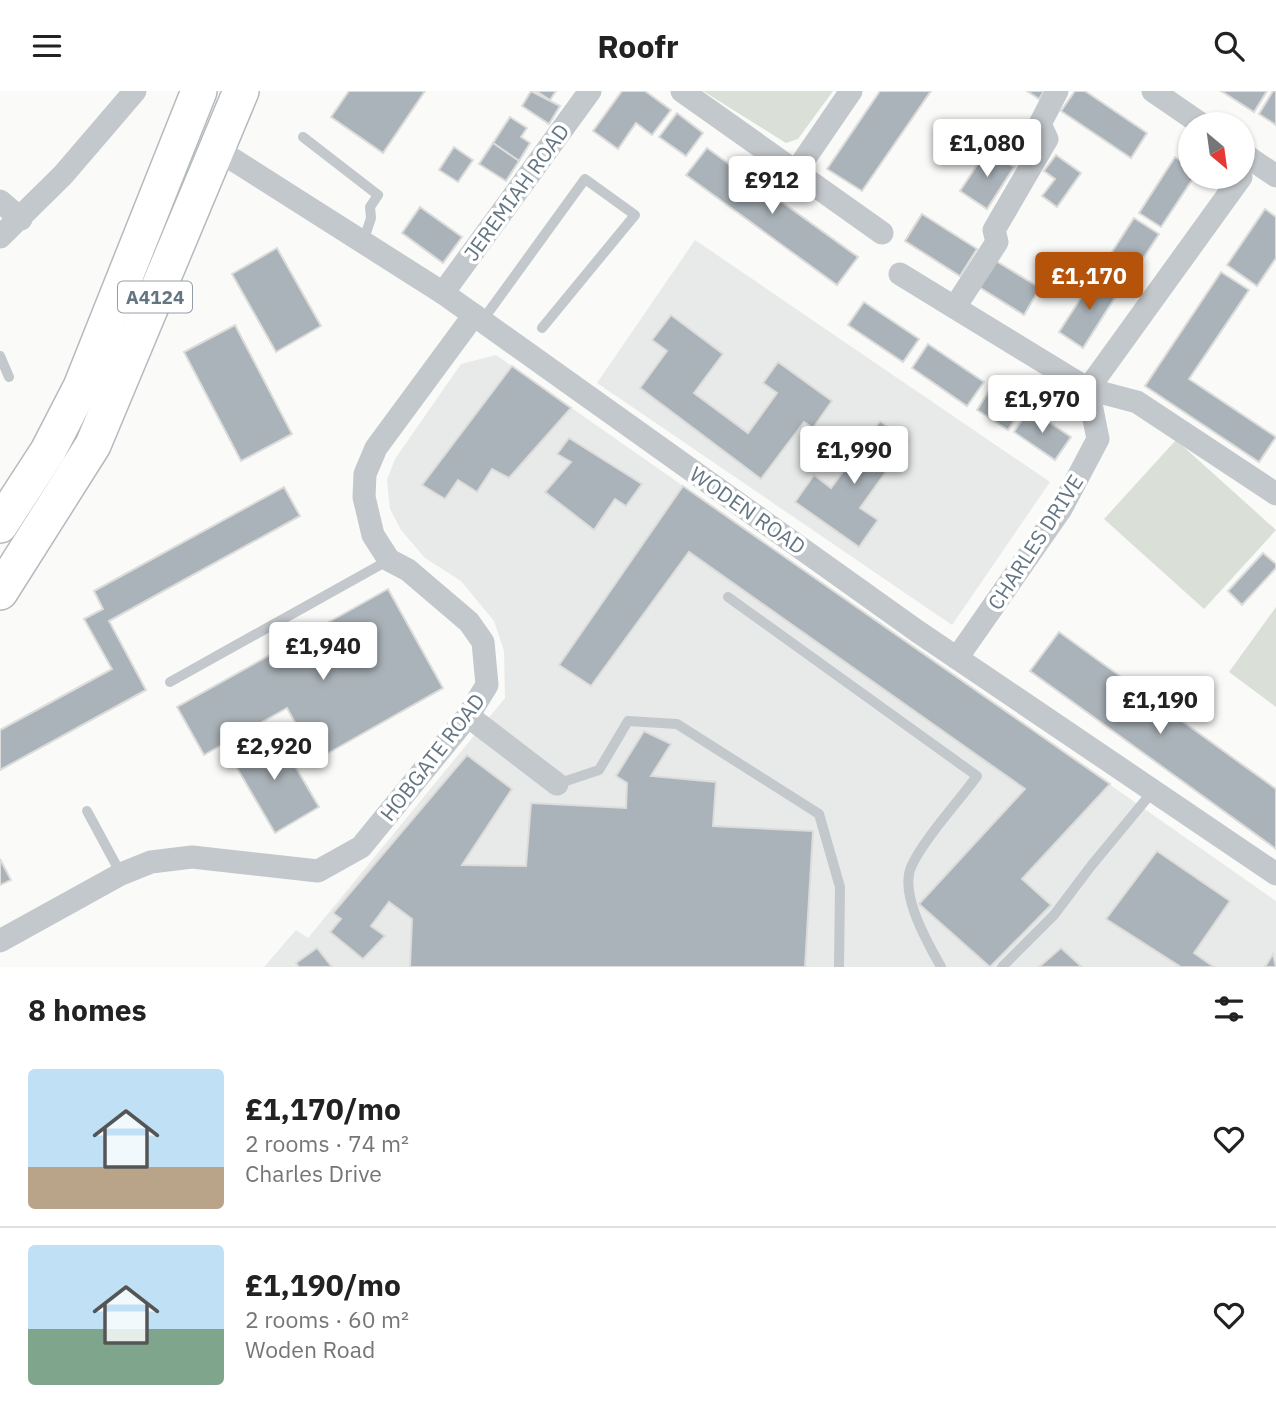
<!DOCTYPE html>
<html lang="en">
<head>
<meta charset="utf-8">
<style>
	:root { --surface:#fff; --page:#f6f6f6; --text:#222; --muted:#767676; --line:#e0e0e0; --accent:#b45309 }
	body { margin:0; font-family:"IBM Plex Sans",sans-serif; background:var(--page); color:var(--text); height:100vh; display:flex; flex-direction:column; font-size:26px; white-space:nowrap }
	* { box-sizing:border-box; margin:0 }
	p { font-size:23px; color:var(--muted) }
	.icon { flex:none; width:38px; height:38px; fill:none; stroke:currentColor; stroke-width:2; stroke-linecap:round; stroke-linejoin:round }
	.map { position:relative; height:876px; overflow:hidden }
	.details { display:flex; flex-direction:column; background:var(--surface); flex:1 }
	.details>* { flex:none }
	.needle { width:46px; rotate:151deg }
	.fabs { position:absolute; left:1178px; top:21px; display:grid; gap:14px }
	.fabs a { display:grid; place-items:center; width:77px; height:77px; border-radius:50%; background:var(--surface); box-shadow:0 2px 5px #0004; font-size:35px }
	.price { position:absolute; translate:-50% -60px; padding:0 16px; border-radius:7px; background:#fff; color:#222; font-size:23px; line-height:46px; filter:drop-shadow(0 2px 4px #0008) }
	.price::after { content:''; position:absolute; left:50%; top:42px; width:21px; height:16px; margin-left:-10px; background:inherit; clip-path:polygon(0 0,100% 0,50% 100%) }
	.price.on { background:var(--accent); color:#fff }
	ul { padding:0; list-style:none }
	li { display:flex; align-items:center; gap:21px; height:175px; padding:0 28px }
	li+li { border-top:2px solid var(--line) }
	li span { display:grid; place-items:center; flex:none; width:196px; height:140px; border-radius:7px; color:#555 }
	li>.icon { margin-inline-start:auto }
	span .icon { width:84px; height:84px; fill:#fffc; stroke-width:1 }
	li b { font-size:30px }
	h2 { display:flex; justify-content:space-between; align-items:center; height:84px; padding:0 28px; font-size:30px }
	header { display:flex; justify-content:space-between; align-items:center; height:91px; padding:0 28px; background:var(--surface); font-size:32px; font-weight:800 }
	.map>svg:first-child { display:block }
	.built { fill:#e8e9e9 }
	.green { fill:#dadfd7 }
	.building { fill:#aab3b9; stroke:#dcdcda; stroke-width:2 }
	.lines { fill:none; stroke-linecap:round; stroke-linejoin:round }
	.primary-casing { stroke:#b5babe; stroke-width:38 }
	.lane { stroke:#c3c8cc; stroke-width:10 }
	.street { stroke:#c3c8cc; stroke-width:23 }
	.primary { stroke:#fff; stroke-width:35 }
	.labels { text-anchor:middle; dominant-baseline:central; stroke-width:7; stroke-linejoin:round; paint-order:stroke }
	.shield { fill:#fff; stroke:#939fa8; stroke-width:2 }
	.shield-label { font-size:19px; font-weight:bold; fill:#657683 }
	.street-label { font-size:21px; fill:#657683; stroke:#fff }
</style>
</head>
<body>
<header><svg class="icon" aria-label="menu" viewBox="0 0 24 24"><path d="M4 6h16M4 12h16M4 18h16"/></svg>Roofr<svg class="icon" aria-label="search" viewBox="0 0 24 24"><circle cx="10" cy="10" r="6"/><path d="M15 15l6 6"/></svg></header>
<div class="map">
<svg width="1276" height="876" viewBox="0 0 1276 876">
	<rect width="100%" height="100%" fill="#fafaf8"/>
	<g class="built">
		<polygon points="695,149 1050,391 952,534 597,292"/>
		<polygon points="496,264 1276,810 1276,876 264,876 296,839 308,847 505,607 504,560 494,530 461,490 425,467 401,439 390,418 387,389 395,368 461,273"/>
	</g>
	<g class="green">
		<polygon points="703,0 833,0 798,48 786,52"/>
		<polygon points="1176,349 1276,439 1204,518 1104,428"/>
		<polygon points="1276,516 1276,616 1229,581"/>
	</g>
	<g class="building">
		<polygon points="349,0 425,0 383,62 331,26"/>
		<polygon points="531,0 560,15 549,33 522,15"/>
		<polygon points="536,0 556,0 550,9"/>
		<polygon points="622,0 645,0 671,19 652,44 636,32 618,58 593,40"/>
		<polygon points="880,0 931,0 862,100 827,78"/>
		<polygon points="1027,0 1044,0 1039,8"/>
		<polygon points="1075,0 1085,0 1147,42 1131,67 1061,20"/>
		<polygon points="1221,0 1267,0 1254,21"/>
		<polygon points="1273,0 1276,0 1276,34 1259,23"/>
		<polygon points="677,22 703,42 686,65 659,46"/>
		<polygon points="510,26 527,37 521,46 530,52 519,70 493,52"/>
		<polygon points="493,52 519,70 506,90 479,73"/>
		<polygon points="454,56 473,69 458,91 439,79"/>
		<polygon points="707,57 858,166 837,194 686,84"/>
		<polygon points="987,59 1014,76 987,118 960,100"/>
		<polygon points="1056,64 1081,82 1057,116 1042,105 1055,88 1044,80"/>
		<polygon points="1175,66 1190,75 1190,86 1194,86 1161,136 1139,122"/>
		<polygon points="420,116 462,146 443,172 402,142"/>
		<polygon points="1265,118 1276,126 1276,167 1257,195 1227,174"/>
		<polygon points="922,123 977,158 960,185 905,150"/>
		<polygon points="1134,127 1159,143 1124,197 1099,181"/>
		<polygon points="277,157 321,235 276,261 232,183"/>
		<polygon points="996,170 1040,197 1024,224 979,196"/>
		<polygon points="1221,181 1249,199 1189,288 1276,346 1259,371 1145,295"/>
		<polygon points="1095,185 1119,200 1083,257 1059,241"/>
		<polygon points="864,211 919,248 903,271 848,234"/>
		<polygon points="671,224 723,263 694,302 748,342 777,302 763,292 778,271 832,310 813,337 804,331 761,388 640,297 667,260 652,249"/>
		<polygon points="235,234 292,343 241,370 184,261"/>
		<polygon points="928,253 984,291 967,315 912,277"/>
		<polygon points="512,275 571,317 509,387 492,378 477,401 458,389 445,408 422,394"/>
		<polygon points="992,295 1023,315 1008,339 977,319"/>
		<polygon points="1029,318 1071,346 1055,369 1014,341"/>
		<polygon points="880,330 908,350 860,417 878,429 859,456 795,411 814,384 831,397"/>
		<polygon points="569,347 642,393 626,415 615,408 594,439 545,401 571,371 557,363"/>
		<polygon points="683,395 1110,693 1022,788 1051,814 990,876 919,813 1025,698 689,461 591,595 559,574"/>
		<polygon points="284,396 300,425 109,530 146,599 0,679 0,639 112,578 84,528 103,518 94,500"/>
		<polygon points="1263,462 1276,473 1276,477 1242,514 1228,500"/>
		<polygon points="388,498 443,597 316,669 287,617 204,664 177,616"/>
		<polygon points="1059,541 1276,698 1276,758 1030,580"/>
		<polygon points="274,639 319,716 275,742 230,665"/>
		<polygon points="644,640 671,653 651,685 716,691 713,735 813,740 805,876 410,876 412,828 389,811 371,835 385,845 363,868 330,841 341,828 333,822 467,664 512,698 462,774 526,775 531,712 626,717 627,692 616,685"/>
		<polygon points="1157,760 1230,810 1194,862 1214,876 1181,876 1106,828"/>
		<polygon points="0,768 11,789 0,794"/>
		<polygon points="317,857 332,876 299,876 296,872"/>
		<polygon points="1061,857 1082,876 1039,876"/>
		<polygon points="1273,863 1276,876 1265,876"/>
	</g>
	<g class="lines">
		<g class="primary-casing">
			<g id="primary">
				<polyline points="0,434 48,360 81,296 199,0"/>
				<polyline points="0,501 93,354 241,0"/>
			</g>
		</g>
		<g class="lane">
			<polyline points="303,46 378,104 370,116 371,127 363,151"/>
			<polyline points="482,230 585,88 635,124 542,237"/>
			<polyline points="0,265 9,286"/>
			<path d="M728,506L977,685C959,710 924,748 912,774C898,802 928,852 941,876"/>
			<polyline points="170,591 389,469"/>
			<polyline points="557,693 599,679 628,630 677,633 819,723 840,796 839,876"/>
			<polyline points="87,720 121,783"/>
			<polyline points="1002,876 1054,824 1091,775 1153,700"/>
		</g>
		<g class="street">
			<polyline points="682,0 882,142"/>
			<polyline points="1153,0 1201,33"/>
			<polyline points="218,59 443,202 917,540 1276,783"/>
			<polyline points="1242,62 1276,85"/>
			<polyline points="797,79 851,0"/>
			<polyline points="0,110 21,128"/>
			<polyline points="0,146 63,84 135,0"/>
			<polyline points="900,183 1088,298 1137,311 1276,403"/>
			<polyline points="443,202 590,0"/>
			<polyline points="955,216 997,151 994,139 1047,48 1040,33 1057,0"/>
			<polyline points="957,567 1061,418 1098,348 1088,298 1241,86"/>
			<polyline points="468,625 557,693"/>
			<polyline points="0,850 121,783 151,771 192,766 318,780 361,756 468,625 487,594 483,551 469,531 408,479 389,469 373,444 364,406 365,383 376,357 474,224"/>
		</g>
		<use href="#primary" class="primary"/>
	</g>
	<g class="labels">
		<rect class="shield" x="118" y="190.5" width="74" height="31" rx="5"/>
		<g class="shield-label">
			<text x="155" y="206">A4124</text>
		</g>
		<g class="street-label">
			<text transform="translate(516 101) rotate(-54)">JEREMIAH ROAD</text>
			<text transform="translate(748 419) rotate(35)">WODEN ROAD</text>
			<text transform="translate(1035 451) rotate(-57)">CHARLES DRIVE</text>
			<text transform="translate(432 666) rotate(-52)">HOBGATE ROAD</text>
		</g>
	</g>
</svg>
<div class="fabs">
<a><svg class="needle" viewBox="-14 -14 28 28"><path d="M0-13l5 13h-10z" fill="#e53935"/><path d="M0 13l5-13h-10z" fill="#767676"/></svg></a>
</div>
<b class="price" style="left:987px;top:88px">£1,080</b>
<b class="price" style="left:772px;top:125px">£912</b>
<b class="price on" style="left:1089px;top:221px">£1,170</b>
<b class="price" style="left:1042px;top:344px">£1,970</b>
<b class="price" style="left:854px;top:395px">£1,990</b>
<b class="price" style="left:323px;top:591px">£1,940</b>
<b class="price" style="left:1160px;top:645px">£1,190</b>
<b class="price" style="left:274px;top:691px">£2,920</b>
</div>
<section class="details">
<h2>8 homes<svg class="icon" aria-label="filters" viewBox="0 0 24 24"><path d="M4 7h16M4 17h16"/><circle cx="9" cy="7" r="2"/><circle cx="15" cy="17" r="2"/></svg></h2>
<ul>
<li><span style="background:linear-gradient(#bfe0f5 70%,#b9a48a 0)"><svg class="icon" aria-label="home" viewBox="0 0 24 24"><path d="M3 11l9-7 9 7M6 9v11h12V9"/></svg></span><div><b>£1,170/mo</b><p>2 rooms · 74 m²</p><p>Charles Drive</p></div><svg class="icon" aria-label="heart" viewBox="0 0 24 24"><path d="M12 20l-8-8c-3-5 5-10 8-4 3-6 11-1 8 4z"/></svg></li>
<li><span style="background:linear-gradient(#bfe0f5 60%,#7fa58c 0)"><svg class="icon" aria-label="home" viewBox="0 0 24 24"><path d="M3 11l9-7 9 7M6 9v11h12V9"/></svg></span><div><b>£1,190/mo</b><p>2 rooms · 60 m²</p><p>Woden Road</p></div><svg class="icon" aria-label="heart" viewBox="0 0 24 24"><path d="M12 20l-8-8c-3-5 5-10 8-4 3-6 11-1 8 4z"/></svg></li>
</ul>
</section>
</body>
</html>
